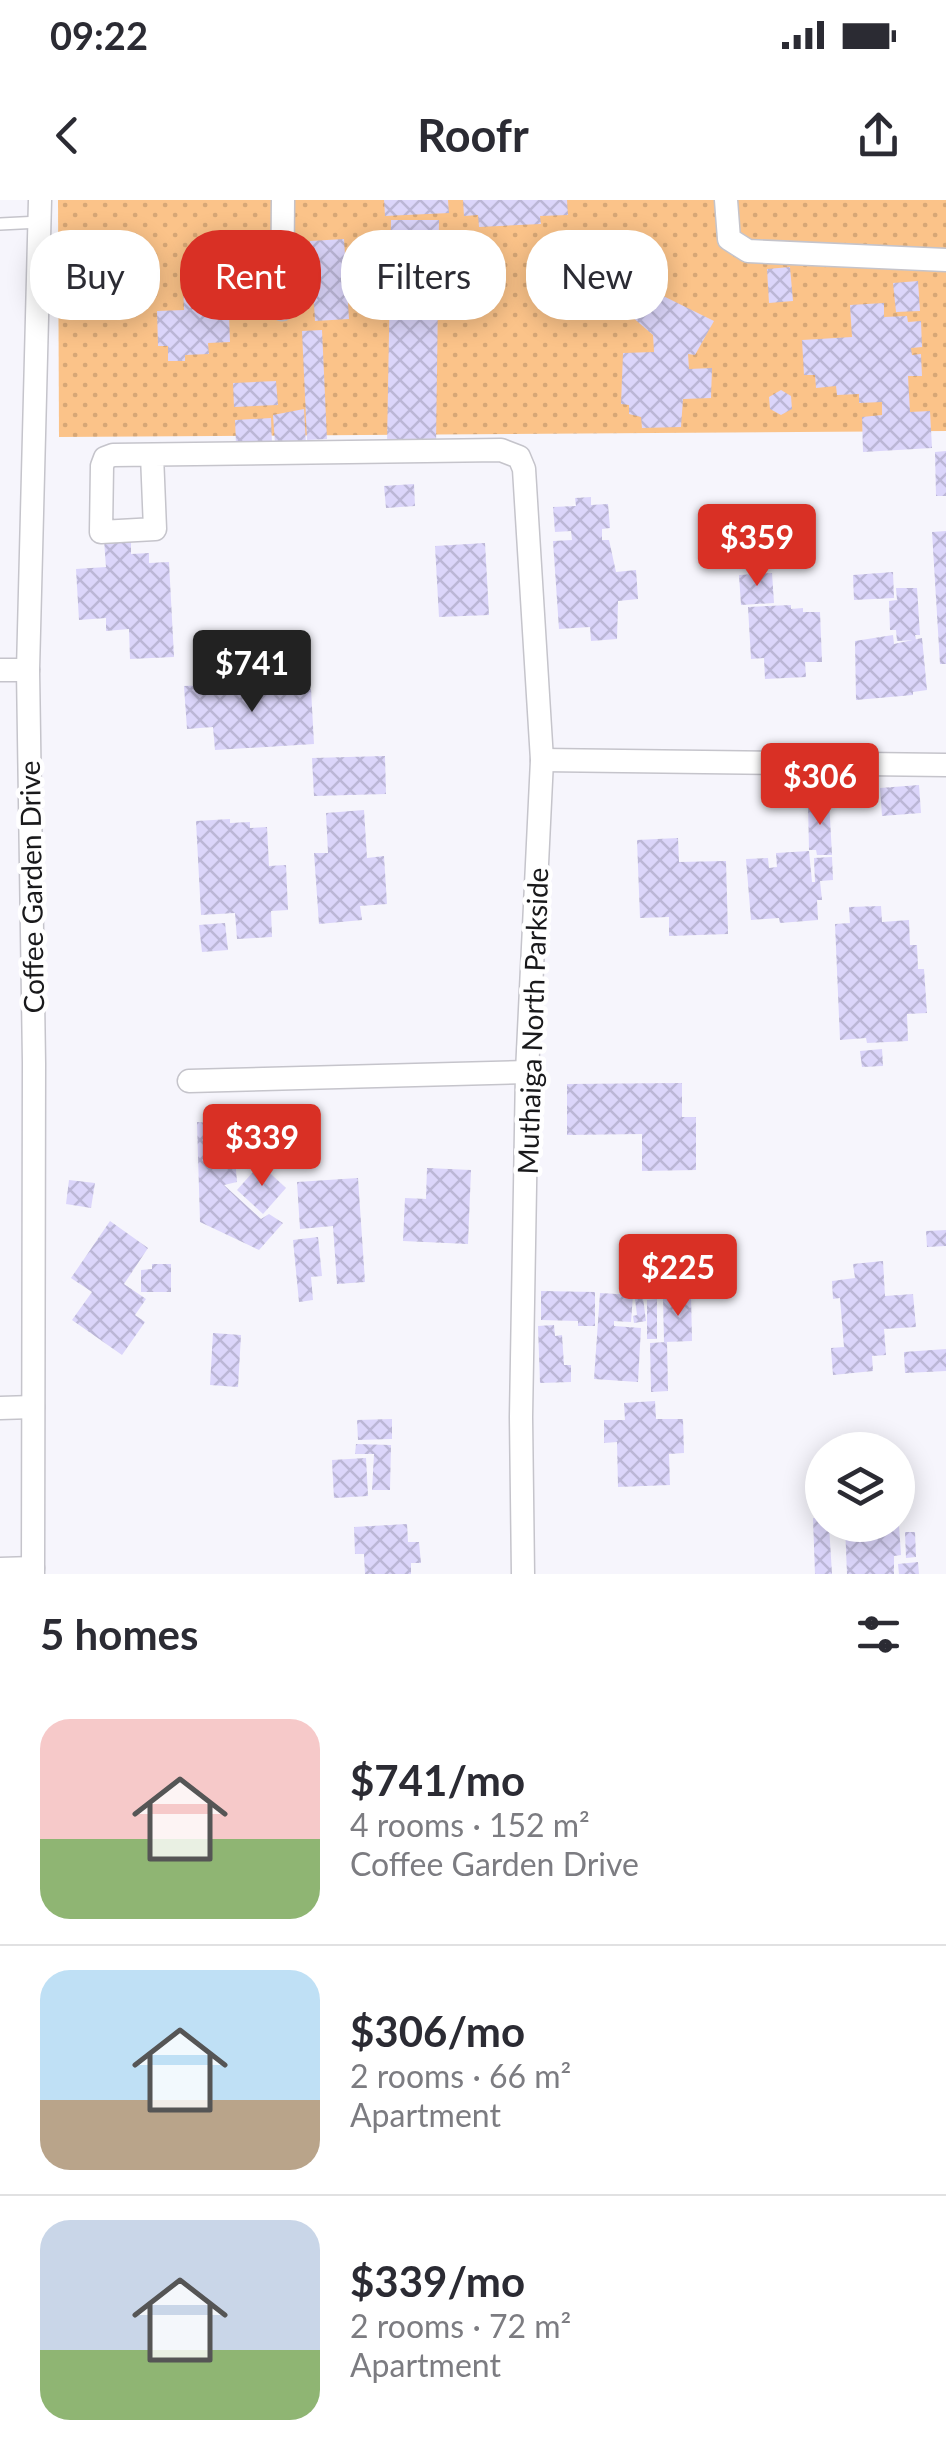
<!DOCTYPE html>
<html lang="en">
<head>
<meta charset="utf-8">
<style>
	:root { --surface:#fff; --page:#f7f7f7; --text:#2b2b33; --muted:#7c7c81; --line:#e1e1e2; --accent:#d93025 }
	body { margin:0; font-family:Lato,sans-serif; background:var(--page); color:var(--text); height:100vh; display:flex; flex-direction:column; font-size:38px; white-space:nowrap }
	* { box-sizing:border-box; margin:0 }
	p { font-size:32px; color:var(--muted) }
	.icon { flex:none; width:55px; height:55px; fill:none; stroke:currentColor; stroke-width:2; stroke-linecap:round; stroke-linejoin:round }
	.map { position:relative; height:1374px; overflow:hidden }
	.drawer { display:flex; flex-direction:column; background:var(--surface); flex:1 }
	.drawer>* { flex:none }
	.guide { position:absolute; left:30px; top:30px; width:888px; height:90px; display:flex; gap:20px }
	.buttons { position:absolute; left:805px; top:1232px; display:grid; gap:20px }
	.buttons a { display:grid; place-items:center; width:110px; height:110px; border-radius:50%; background:var(--surface); box-shadow:0 5px 25px #0003; font-size:50px }
	.price { position:absolute; translate:-50% -85px; padding:0 22px; border-radius:10px; background:var(--accent); color:#fff; font-size:32px; line-height:65px; filter:drop-shadow(0 2px 5px #0008) }
	.price::after { content:''; position:absolute; left:50%; top:60px; width:30px; height:22px; margin-left:-15px; background:inherit; clip-path:polygon(0 0,100% 0,50% 100%) }
	.price.active { background:#222; color:#fff }
	ul { padding:0; list-style:none }
	li { display:flex; align-items:center; gap:30px; height:250px; padding:0 40px }
	li+li { border-top:2px solid var(--line) }
	li span { display:grid; place-items:center; flex:none; width:280px; height:200px; border-radius:30px; color:#555 }
	li>.icon { margin-inline-start:auto }
	span .icon { width:120px; height:120px; fill:#fffc; stroke-width:1 }
	li b { font-size:42px }
	h2 { display:flex; justify-content:space-between; align-items:center; height:120px; padding:0 40px; font-size:42px }
	.tag { padding:0 35px; border-radius:40px; background:var(--surface); box-shadow:0 5px 25px #0003; font-size:35px; line-height:90px }
	.tag.active { background:var(--accent); color:#fff }
	.status { display:flex; justify-content:space-between; align-items:center; height:70px; padding:0 50px; background:var(--surface); direction:ltr }
	.status svg { height:28px; fill:currentColor }
	header { display:flex; justify-content:space-between; align-items:center; height:130px; padding:0 40px; background:var(--surface); font-size:45px; font-weight:700 }
	.map>svg:first-child { display:block }
	.park { fill:url(#park-dots) }
	.building { fill:url(#building-cross-hatch) }
	.lines { fill:none; stroke-linecap:round; stroke-linejoin:round }
	.service-casing { stroke:#c5c4cb; stroke-width:14 }
	.minor-casing { stroke:#c5c4cb; stroke-width:25 }
	.service { stroke:#fff; stroke-width:11 }
	.minor { stroke:#fff; stroke-width:22 }
	.labels { text-anchor:middle; dominant-baseline:central; stroke-width:9; stroke-linejoin:round; paint-order:stroke }
	.street-label { font-size:28px; fill:#19191b; stroke:#fff }
</style>
</head>
<body>
<div class="status"><b>09:22</b><svg viewBox="0 0 49 12"><path d="M0 12V9h3v3zM5 12V6h3v6zM10 12V3h3v9zM15 12V0h3v12zM26 1h20v11H26zM47 4h2v5h-2z"/></svg></div>
<header><svg class="icon" aria-label="back" viewBox="0 0 24 24"><path d="M15 5l-7 7 7 7"/></svg>Roofr<svg class="icon" aria-label="share" viewBox="0 0 24 24"><path d="M12 15V3M7 8l5-5 5 5M5 13v7h14v-7"/></svg></header>
<div class="map">
<svg width="946" height="1374" viewBox="0 0 946 1374">
	<defs>
		<pattern id="park-dots" width="8" height="8" patternUnits="userSpaceOnUse" patternTransform="scale(2.5)"><rect width="8" height="8" fill="#fbc389"/><path d="M2 2h.1M6 6h.1" fill="none" stroke="#d7a776" stroke-width="1.8" stroke-linecap="round"/></pattern>
		<pattern id="building-cross-hatch" width="8" height="8" patternUnits="userSpaceOnUse" patternTransform="scale(2.5)"><rect width="8" height="8" fill="#dbd5fa"/><path d="M0 0l8 8M0 8l8-8" fill="none" stroke="#bbb6d6"/></pattern>
	</defs>
	<rect width="100%" height="100%" fill="#f6f5fc"/>
	<polygon class="park" points="58,0 946,0 946,231 59,237"/>
	<g class="building">
		<polygon points="384,0 448,0 449,13 385,16"/>
		<polygon points="463,0 567,0 568,15 540,16 541,24 479,27 478,15 464,16"/>
		<polygon points="391,20 439,20 436,246 387,245"/>
		<polygon points="123,39 124,59 109,60 108,40"/>
		<polygon points="344,39 349,119 315,121 310,41"/>
		<polygon points="790,67 793,101 769,103 767,69"/>
		<polygon points="918,81 920,111 896,112 893,83"/>
		<polygon points="228,85 230,142 208,143 209,154 185,155 185,161 168,161 168,146 158,146 157,111 184,110 183,86"/>
		<polygon points="647,88 714,121 695,155 688,154 689,169 712,168 711,198 683,199 681,227 642,228 641,217 629,214 629,205 621,204 623,153 654,152 653,135 631,116"/>
		<polygon points="884,103 884,117 907,116 908,122 921,121 922,147 911,148 912,155 921,154 922,176 908,176 910,212 930,211 932,248 863,252 862,217 882,215 882,202 859,203 859,194 837,195 836,186 816,188 815,175 804,175 802,140 852,137 850,105"/>
		<polygon points="322,130 327,239 307,240 302,131"/>
		<polygon points="276,181 278,205 234,207 233,183"/>
		<polygon points="781,190 791,196 792,209 781,215 770,209 769,197"/>
		<polygon points="304,209 306,244 275,244 273,215"/>
		<polygon points="271,218 272,243 236,245 235,220"/>
		<polygon points="946,251 946,296 936,296 935,252"/>
		<polygon points="414,284 415,306 386,308 384,286"/>
		<polygon points="591,297 591,305 608,304 610,328 602,329 602,340 609,340 616,372 636,370 638,399 618,401 617,439 591,441 590,427 559,429 553,341 572,340 571,331 555,332 553,307 576,306 575,298"/>
		<polygon points="791,313 792,328 796,328 797,349 792,349 792,361 768,362 768,354 746,354 745,316"/>
		<polygon points="946,331 946,464 940,464 932,332"/>
		<polygon points="131,339 131,354 149,353 149,363 169,362 174,457 130,459 129,429 106,431 106,418 79,420 76,369 106,367 104,340"/>
		<polygon points="485,343 489,415 439,417 435,346"/>
		<polygon points="893,372 894,398 854,400 853,375"/>
		<polygon points="772,373 774,403 741,405 739,375"/>
		<polygon points="896,388 917,388 920,435 915,435 916,440 897,441 896,430 890,430 889,401 897,400"/>
		<polygon points="791,405 791,409 803,408 803,412 820,412 822,462 805,462 806,477 765,479 764,458 751,459 748,407"/>
		<polygon points="893,435 894,444 922,438 927,490 913,492 913,495 856,500 855,441"/>
		<polygon points="293,481 293,490 311,489 314,544 215,550 213,527 187,529 184,486 222,484 222,490 240,489 240,485"/>
		<polygon points="385,556 386,594 314,596 312,558"/>
		<polygon points="919,585 921,613 882,616 880,588"/>
		<polygon points="829,600 832,655 817,655 816,650 809,650 808,602"/>
		<polygon points="364,610 367,658 384,656 387,704 360,706 362,720 319,724 314,653 328,653 326,613"/>
		<polygon points="230,619 230,623 250,622 250,628 267,627 269,666 286,665 288,710 271,711 272,737 237,739 235,713 201,715 196,621"/>
		<polygon points="678,638 679,662 726,661 728,734 669,736 669,717 640,718 637,640"/>
		<polygon points="809,651 812,682 815,682 814,658 832,657 833,680 820,681 822,700 817,700 818,720 780,723 779,718 751,720 746,659 768,658 769,668 777,667 776,653"/>
		<polygon points="881,706 882,722 909,720 910,745 917,745 918,769 924,769 927,813 907,814 908,841 867,843 866,838 840,840 835,724 850,723 849,707"/>
		<polygon points="225,723 228,750 202,752 199,725"/>
		<polygon points="882,849 883,866 862,867 860,851"/>
		<polygon points="682,883 682,917 696,917 696,970 642,971 642,934 567,935 567,884"/>
		<polygon points="197,922 247,926 248,956 235,957 237,982 224,985 261,1019 269,1014 283,1023 259,1050 200,1022"/>
		<polygon points="260,964 286,988 263,1014 237,990"/>
		<polygon points="427,968 471,970 468,1044 403,1041 405,998 426,999"/>
		<polygon points="358,978 365,1082 337,1084 333,1026 300,1029 297,982"/>
		<polygon points="69,980 95,983 91,1008 66,1004"/>
		<polygon points="110,1021 148,1048 124,1084 146,1099 135,1115 145,1122 122,1155 72,1120 92,1092 71,1078"/>
		<polygon points="946,1030 946,1046 927,1047 926,1031"/>
		<polygon points="318,1037 322,1076 311,1077 313,1100 299,1102 293,1040"/>
		<polygon points="883,1061 885,1096 913,1094 916,1127 884,1129 886,1155 872,1156 873,1171 833,1175 831,1148 844,1147 840,1098 833,1099 832,1081 855,1078 853,1064"/>
		<polygon points="152,1064 171,1064 171,1092 141,1092 141,1070 152,1069"/>
		<polygon points="541,1091 595,1092 595,1126 578,1126 578,1121 541,1120"/>
		<polygon points="600,1093 633,1095 631,1122 614,1121 614,1126 641,1128 638,1182 594,1179"/>
		<polygon points="691,1096 692,1141 664,1142 663,1097"/>
		<polygon points="643,1098 646,1121 634,1123 633,1116 637,1115 635,1099"/>
		<polygon points="657,1099 657,1139 647,1139 647,1100"/>
		<polygon points="554,1125 555,1136 562,1135 564,1165 571,1165 571,1182 540,1183 538,1126"/>
		<polygon points="213,1133 241,1135 238,1187 210,1185"/>
		<polygon points="667,1142 668,1191 651,1192 650,1143"/>
		<polygon points="946,1149 946,1171 905,1173 904,1152"/>
		<polygon points="655,1201 656,1219 683,1219 684,1253 669,1254 670,1285 618,1287 617,1242 604,1243 604,1220 625,1220 624,1203"/>
		<polygon points="392,1219 392,1239 358,1240 357,1220"/>
		<polygon points="356,1244 391,1245 390,1290 372,1290 374,1254 355,1254"/>
		<polygon points="366,1258 368,1296 334,1298 332,1260"/>
		<polygon points="816,1286 822,1286 822,1306 817,1306"/>
		<polygon points="813,1318 822,1318 822,1325 829,1325 832,1374 815,1374"/>
		<polygon points="407,1324 408,1342 419,1342 421,1363 411,1363 411,1374 365,1374 364,1354 355,1354 354,1327"/>
		<polygon points="845,1325 899,1325 901,1355 894,1356 894,1374 847,1374"/>
		<polygon points="905,1332 915,1332 916,1357 906,1358"/>
		<polygon points="918,1362 919,1374 899,1374 898,1364"/>
	</g>
	<g class="lines">
		<g class="service-casing">
			<polyline id="service" points="0,24 40,22"/>
		</g>
		<g class="minor-casing">
			<g id="minor">
				<polyline points="726,0 729,39 748,51 946,60"/>
				<polyline points="282,109 283,0"/>
				<polyline points="152,255 155,329 101,332 102,266 105,258 113,255 501,250 519,257 524,269 542,560 527,872 521,1217 523,1374"/>
				<polyline points="0,470 28,470"/>
				<polyline points="542,560 946,565"/>
				<polyline points="189,881 527,872"/>
				<polyline points="0,1208 33,1207"/>
				<polyline points="0,1369 33,1368"/>
				<polyline points="33,1374 34,863 28,470 40,0"/>
			</g>
		</g>
		<use href="#service" class="service"/>
		<use href="#minor" class="minor"/>
	</g>
	<g class="labels">
		<g class="street-label">
			<text transform="translate(31 687) rotate(-91)">Coffee Garden Drive</text>
			<text transform="translate(532 821) rotate(-88)">Muthaiga North Parkside</text>
		</g>
	</g>
</svg>
<div class="buttons">
<a><svg class="icon" aria-label="layers" viewBox="0 0 24 24"><path d="M12 4l9 5-9 5-9-5zM3 14l9 5 9-5"/></svg></a>
</div>
<b class="price" style="left:757px;top:389px">$359</b>
<b class="price active" style="left:252px;top:515px">$741</b>
<b class="price" style="left:820px;top:628px">$306</b>
<b class="price" style="left:262px;top:989px">$339</b>
<b class="price" style="left:678px;top:1119px">$225</b>
<div class="guide">
<a class="tag">Buy</a>
<a class="tag active">Rent</a>
<a class="tag">Filters</a>
<a class="tag">New</a>
</div>
</div>
<section class="drawer">
<h2>5 homes<svg class="icon" aria-label="filters" viewBox="0 0 24 24"><path d="M4 7h16M4 17h16"/><circle cx="9" cy="7" r="2"/><circle cx="15" cy="17" r="2"/></svg></h2>
<ul>
<li><span style="background:linear-gradient(#f6c9c9 60%,#8fb573 0)"><svg class="icon" aria-label="home" viewBox="0 0 24 24"><path d="M3 11l9-7 9 7M6 9v11h12V9"/></svg></span><div><b>$741/mo</b><p>4 rooms · 152 m²</p><p>Coffee Garden Drive</p></div></li>
<li><span style="background:linear-gradient(#bfe0f5 65%,#b9a48a 0)"><svg class="icon" aria-label="home" viewBox="0 0 24 24"><path d="M3 11l9-7 9 7M6 9v11h12V9"/></svg></span><div><b>$306/mo</b><p>2 rooms · 66 m²</p><p>Apartment</p></div></li>
<li><span style="background:linear-gradient(#c9d6e8 65%,#8fb573 0)"><svg class="icon" aria-label="home" viewBox="0 0 24 24"><path d="M3 11l9-7 9 7M6 9v11h12V9"/></svg></span><div><b>$339/mo</b><p>2 rooms · 72 m²</p><p>Apartment</p></div></li>
</ul>
</section>
</body>
</html>
